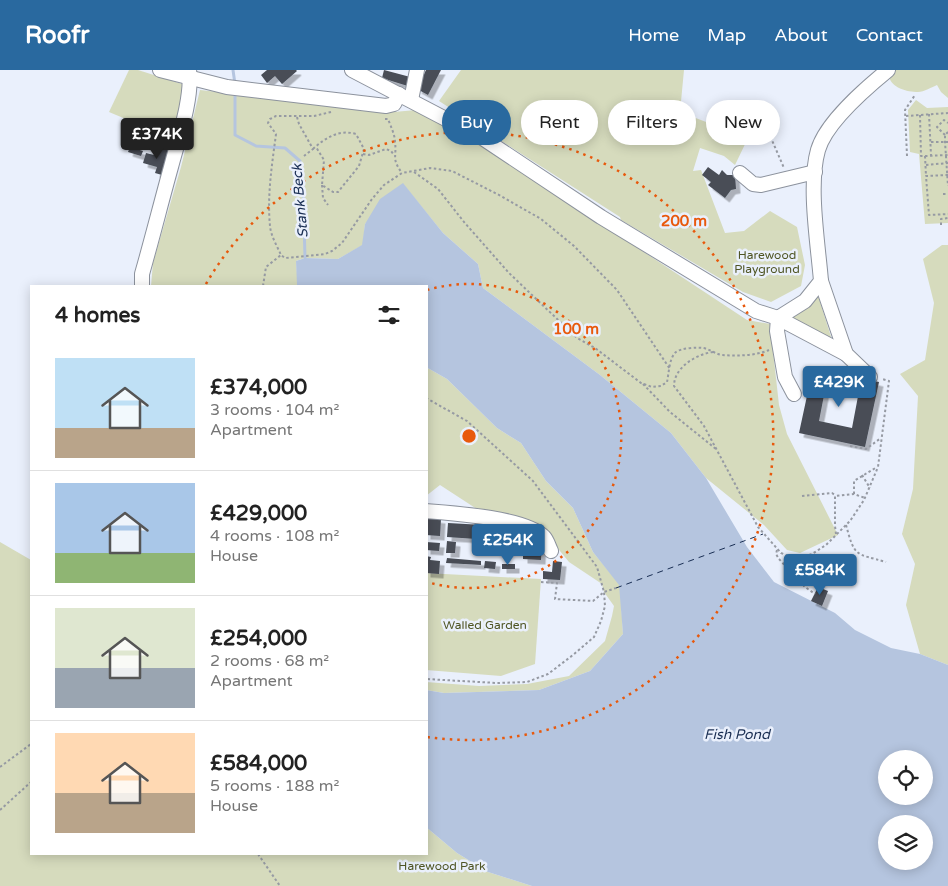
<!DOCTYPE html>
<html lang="en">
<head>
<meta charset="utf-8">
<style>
	:root { --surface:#fff; --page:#f2f2f2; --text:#222; --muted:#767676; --line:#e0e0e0; --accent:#29699f }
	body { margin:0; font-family:"Varela Round",sans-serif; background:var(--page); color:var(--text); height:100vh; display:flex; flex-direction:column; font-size:19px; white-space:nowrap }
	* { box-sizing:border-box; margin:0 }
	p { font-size:16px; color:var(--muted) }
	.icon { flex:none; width:28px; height:28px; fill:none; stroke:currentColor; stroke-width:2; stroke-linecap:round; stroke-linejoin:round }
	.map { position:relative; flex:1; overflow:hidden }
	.panel { position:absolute; left:30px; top:215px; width:398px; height:570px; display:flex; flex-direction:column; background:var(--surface); border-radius:0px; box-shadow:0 2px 12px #0003 }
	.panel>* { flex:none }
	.hud { position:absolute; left:442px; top:30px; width:430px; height:45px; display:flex; gap:10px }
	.buttons { position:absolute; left:878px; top:680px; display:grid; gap:10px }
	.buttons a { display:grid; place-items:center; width:55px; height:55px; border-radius:50%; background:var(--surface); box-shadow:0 2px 12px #0003; font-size:25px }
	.price { position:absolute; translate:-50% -42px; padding:0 11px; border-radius:5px; background:var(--accent); color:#fff; font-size:16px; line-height:32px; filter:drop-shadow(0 1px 2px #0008) }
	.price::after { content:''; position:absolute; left:50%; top:30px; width:15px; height:11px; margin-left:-8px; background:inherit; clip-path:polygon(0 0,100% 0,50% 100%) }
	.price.current { background:#222; color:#fff }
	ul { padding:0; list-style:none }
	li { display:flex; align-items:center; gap:15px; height:125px; padding:0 25px }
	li+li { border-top:1px solid var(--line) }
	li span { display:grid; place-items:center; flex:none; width:140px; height:100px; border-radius:0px; color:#555 }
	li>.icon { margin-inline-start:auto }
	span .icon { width:60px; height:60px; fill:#fffc; stroke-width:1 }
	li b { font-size:21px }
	h2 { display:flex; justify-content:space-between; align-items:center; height:60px; padding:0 25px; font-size:21px }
	.pill { padding:0 18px; border-radius:22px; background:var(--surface); box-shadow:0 2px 12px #0003; font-size:18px; line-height:45px }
	.pill.current { background:var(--accent); color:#fff }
	header { display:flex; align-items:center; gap:30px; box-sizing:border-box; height:70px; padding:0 25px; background:var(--accent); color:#fff }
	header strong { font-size:24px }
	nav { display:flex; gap:28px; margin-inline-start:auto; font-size:18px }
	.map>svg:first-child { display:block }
	.green { fill:#d6dbbd }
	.water { fill:#b5c5df; fill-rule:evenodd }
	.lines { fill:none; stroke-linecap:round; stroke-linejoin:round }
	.stream { stroke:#b5c5df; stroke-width:3 }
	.ferry { stroke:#192e53; stroke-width:1; stroke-dasharray:6 5; stroke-linecap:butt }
	.building { fill:#484d56; fill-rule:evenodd; filter:url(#shadow) }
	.minor-casing { stroke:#8c929d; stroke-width:16 }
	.path { stroke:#969aa3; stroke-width:2; stroke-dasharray:2.5 2.5; stroke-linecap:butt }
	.minor { stroke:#fff; stroke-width:14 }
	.ring { fill:none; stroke:#e8590c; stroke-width:2.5; stroke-dasharray:2.5 5 }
	.labels { text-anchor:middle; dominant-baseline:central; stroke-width:5; stroke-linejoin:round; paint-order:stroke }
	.park-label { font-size:12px; fill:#4f5524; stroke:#eaf0fc }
	.water-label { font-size:14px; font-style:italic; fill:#192e53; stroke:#eaf0fc }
	.centre { fill:#e8590c; stroke:#eaf0fc; stroke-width:2.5 }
	.ring-label { font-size:15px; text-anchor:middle; font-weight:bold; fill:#e8590c; stroke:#eaf0fc; stroke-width:5; stroke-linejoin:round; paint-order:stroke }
</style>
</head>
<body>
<header>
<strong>Roofr</strong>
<nav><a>Home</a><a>Map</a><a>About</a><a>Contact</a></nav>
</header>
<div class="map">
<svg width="948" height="816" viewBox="0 0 948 816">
	<defs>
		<filter id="shadow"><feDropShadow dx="4.5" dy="4.5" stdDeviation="0" flood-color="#0004"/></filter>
	</defs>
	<rect width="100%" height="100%" fill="#eaf0fc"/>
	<g class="green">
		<polygon points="129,0 138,0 182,14 187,24 171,68 109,42"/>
		<polygon points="461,0 684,0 680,42 748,68 735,95 724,86 700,78 693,101 701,100 725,163 744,161 770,141 797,157 805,195 801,216 771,232 743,222 621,150 620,147 439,31"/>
		<path d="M894,0H948V28L941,22L937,15C932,17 924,22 918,22C907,22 891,18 889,6Z"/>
		<polygon points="200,20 394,42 427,39 747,250 770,254 779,335 787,364 838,465 800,483 787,480 764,455 706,408 671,363 600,305 483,218 478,194 443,163 403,114 365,154 363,175 338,189 305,188 296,191 298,216 151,216 153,193 181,97"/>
		<polygon points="916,30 927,38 948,37 948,153 925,154 919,84 910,82 908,40"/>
		<polygon points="942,175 948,175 948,595 920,584 906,535 915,494 902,464 913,419 918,326 900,304 925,290 934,233 923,189"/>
		<polygon points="817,222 832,270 788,250"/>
		<polygon points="426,297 447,309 497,358 521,373 546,411 573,438 593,482 620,515 623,564 590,601 539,620 444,623 426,620 426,612 479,616 527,614 569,606 605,571 612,546 614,536 604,522 602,514 569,492 537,453 483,443 440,415 426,426"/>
		<polygon points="0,472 31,490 31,784 426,784 426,757 457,783 488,802 532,816 0,816"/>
		<polygon points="426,503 541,509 535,594 501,606 426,600"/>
	</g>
	<path class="water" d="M403,113L443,163L478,194L483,218L600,305L671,363L706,408L747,477L774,512L835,543L855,560L891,578L920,584L948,595V816H532L488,802L457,783L426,757V620L444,623L539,620L590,601L623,564L619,515L593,482L573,438L546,411L521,373L497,358L447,309L426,297V216H298L297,215L296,191L305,188L338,189L362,175L365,154L380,129ZM886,689H924V726H886ZM886,754H924V791H886Z"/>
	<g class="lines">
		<g class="stream">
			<polyline points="233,0 235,14"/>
			<polyline points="235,23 235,65 256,76 285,78 300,91 303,113 305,188"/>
		</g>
		<polyline class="ferry" points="616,518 763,464"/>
	</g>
	<g class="building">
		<polygon points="267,0 296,0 297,1 282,14 275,6 267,13 261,5"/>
		<polygon points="384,0 414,8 411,17 382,8"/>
		<polygon points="426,0 441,0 428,25 417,19"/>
		<polygon points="130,77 143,81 141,86 128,82"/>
		<polygon points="160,78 169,80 162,105 155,103 157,97 143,93 146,83 158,86"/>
		<polygon points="708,97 719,105 722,100 727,105 735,105 736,119 731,120 725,128 708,115 711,112 702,105"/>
		<path d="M813,298L879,312L865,377L799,363ZM826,315L859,321L852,358L819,351Z"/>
		<polygon points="426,447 441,449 440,466 426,465"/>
		<polygon points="448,453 521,457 520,472 447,467"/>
		<polygon points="523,463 536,470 542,471 541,490 523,489"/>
		<polygon points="447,471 456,472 455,483 446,483"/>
		<polygon points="426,472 440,473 439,481 426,480"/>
		<polygon points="426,486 431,487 430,490 440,491 439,504 426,503"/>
		<polygon points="447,488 481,491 481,495 446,493"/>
		<polygon points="485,491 496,492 495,499 484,498"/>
		<polygon points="553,491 562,492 560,510 543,509 543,501 552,502"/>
		<rect x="502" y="494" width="13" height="5"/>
		<polygon points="818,517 828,521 822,536 811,531"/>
	</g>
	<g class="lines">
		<g class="minor-casing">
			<g id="minor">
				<polyline points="160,0 227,17 386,36 394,34 399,24"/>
				<path d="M352,0L484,69L601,147L756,241L778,248L805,231L821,211C818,174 808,115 818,80C826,52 866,18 888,0"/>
				<polyline points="411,30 417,0"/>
				<polyline points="740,103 753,114 761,115 815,102"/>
				<polyline points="821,211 846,284 870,307"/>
				<path d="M142,216V204C152,169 161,133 171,97C178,70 193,27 189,0"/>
				<polyline points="794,324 785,307 777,261 778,248 846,284"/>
				<path d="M426,441C453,443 527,448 544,467C547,470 549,477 551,481"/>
			</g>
		</g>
		<g class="path">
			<path d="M331,42L314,46H276L270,49L268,53L276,64C272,95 267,125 270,156C271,166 277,176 281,185L285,188L325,184L332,181L342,173L372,129L384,115L402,103L430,98L452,101L501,126L541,149L574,176L617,220L670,299"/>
			<polyline points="929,44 931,85"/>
			<polyline points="920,45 921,86 925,86 926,106"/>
			<polyline points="906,46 948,43"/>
			<polyline points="297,47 299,54 313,79 304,86"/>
			<path d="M385,49H388C391,57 395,65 395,72C397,87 391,88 402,103"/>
			<polyline points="778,59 771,68 784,98"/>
			<polyline points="948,62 945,65 945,72 948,116"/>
			<polyline points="945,65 937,57 944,50 948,53"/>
			<polyline points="931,72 948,72"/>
			<path d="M313,79C325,68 339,59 356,64L364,79L359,96L338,122H333L322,115L324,90L316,77"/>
			<polyline points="363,84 369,85 386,79 391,81 394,85"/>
			<polyline points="907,86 905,40 915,25"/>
			<polyline points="925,86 948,85"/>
			<polyline points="926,95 948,93"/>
			<path d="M414,102L438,119L464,152L509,203L577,268L595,278L641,313L652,317L661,316L667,312C669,303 669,288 676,282C681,278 697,277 703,278C710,279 715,284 722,285C737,286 755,286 769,280"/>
			<polyline points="948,105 926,106 929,145 948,144"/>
			<polyline points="322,115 323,128 328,135"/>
			<polyline points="943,124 948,124"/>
			<polyline points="941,155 941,149 948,148"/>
			<polyline points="263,216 266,197 281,185"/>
			<path d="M713,282C697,284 674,297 674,316L704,356L758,457L781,483L795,489L812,484L826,475L850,451L864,430L878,397L889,311L882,309"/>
			<polyline points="643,314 670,342 716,379"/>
			<polyline points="846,323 847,319"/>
			<polyline points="426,328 467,351 533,411 597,497 604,522 605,536 601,551 594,567 573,585 548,604 527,612 497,613 426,609"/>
			<polyline points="850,376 866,379 881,368"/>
			<polyline points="862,405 870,418"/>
			<polyline points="854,424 854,411 877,397"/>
			<polyline points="802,426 832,423 835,425"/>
			<path d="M846,455C855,488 855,483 886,492"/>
			<polyline points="836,464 835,456 835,426 854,424 865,428"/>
			<polyline points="777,480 776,484 779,489 805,517 815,524"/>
			<polyline points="541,512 557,513 555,529 593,531 604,522 616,518"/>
			<polyline points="0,697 31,674"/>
			<polyline points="0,740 31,712"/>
			<polyline points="258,784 280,816"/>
		</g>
		<use href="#minor" class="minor"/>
	</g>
	<g class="ring">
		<path d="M427 220A152 152 0 1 1 427 512"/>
		<path d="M206 214A304 304 0 1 1 427 667"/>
	</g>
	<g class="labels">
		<g class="park-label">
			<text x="767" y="185">Harewood<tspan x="767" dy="14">Playground</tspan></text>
			<text x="485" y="555">Walled Garden</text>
			<text x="442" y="796">Harewood Park</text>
		</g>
		<g class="water-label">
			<text transform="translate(300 131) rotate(-95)">Stank Beck</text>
			<text x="737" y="664">Fish Pond</text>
		</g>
	</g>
	<circle cx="469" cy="366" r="8" class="centre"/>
	<g class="ring-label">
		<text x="684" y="156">200 m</text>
		<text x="576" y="264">100 m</text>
	</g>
</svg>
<div class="buttons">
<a><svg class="icon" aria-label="locate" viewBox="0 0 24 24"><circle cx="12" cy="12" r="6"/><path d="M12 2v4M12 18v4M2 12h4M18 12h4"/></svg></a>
<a><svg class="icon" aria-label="layers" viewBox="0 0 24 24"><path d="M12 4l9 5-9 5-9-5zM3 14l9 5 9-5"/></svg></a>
</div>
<b class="price current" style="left:157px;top:90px">£374K</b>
<b class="price" style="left:839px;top:338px">£429K</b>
<b class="price" style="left:508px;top:496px">£254K</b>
<b class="price" style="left:820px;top:526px">£584K</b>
<div class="hud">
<a class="pill current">Buy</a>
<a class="pill">Rent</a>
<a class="pill">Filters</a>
<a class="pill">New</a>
</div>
<section class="panel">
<h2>4 homes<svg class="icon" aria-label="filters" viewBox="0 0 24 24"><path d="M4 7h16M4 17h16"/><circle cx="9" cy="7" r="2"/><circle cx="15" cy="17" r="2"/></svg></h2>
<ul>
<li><span style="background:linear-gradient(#bfe0f5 70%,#b9a48a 0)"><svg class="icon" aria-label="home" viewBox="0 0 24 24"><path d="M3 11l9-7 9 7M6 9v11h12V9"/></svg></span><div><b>£374,000</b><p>3 rooms · 104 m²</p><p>Apartment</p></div></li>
<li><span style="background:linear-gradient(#a9c7e8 70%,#8fb573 0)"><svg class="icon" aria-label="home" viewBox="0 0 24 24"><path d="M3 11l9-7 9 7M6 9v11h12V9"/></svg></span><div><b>£429,000</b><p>4 rooms · 108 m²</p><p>House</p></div></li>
<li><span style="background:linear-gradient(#dfe7d0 60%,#9aa5b1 0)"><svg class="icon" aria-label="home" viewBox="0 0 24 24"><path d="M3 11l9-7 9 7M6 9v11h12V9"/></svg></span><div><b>£254,000</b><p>2 rooms · 68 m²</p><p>Apartment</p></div></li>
<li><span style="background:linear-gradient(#ffd9b3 60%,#b9a48a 0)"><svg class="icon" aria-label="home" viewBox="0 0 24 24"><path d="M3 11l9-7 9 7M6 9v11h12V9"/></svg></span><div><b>£584,000</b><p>5 rooms · 188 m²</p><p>House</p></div></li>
</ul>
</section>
</div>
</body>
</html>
